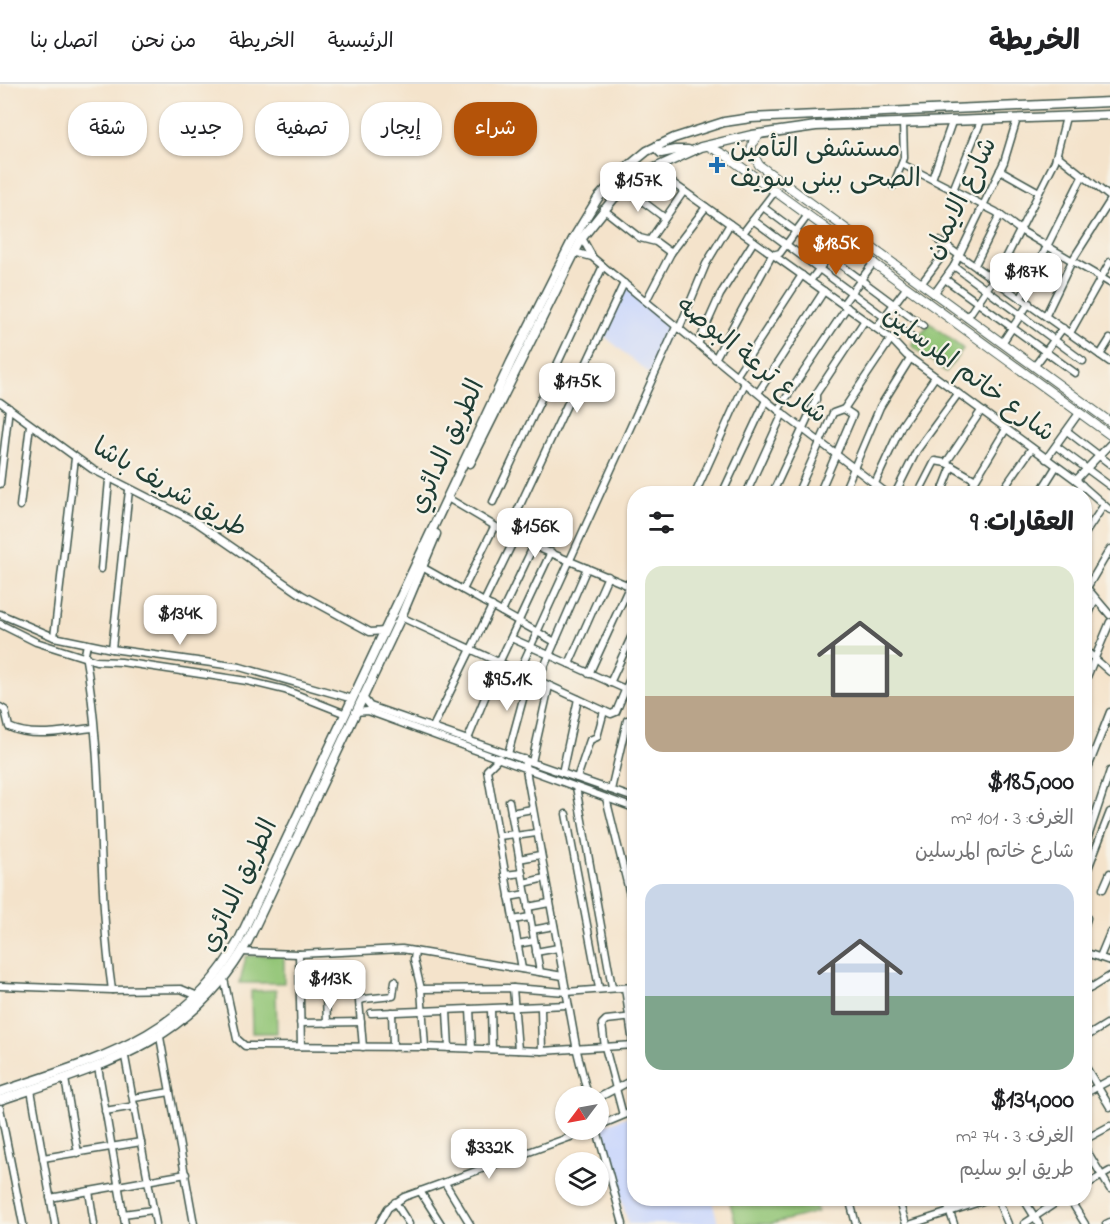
<!DOCTYPE html>
<html lang="ar">
<head>
<meta charset="utf-8">
<style>
	:root { --surface:#fff; --page:#f2f2f2; --text:#202124; --muted:#757577; --line:#e0e0e0; --accent:#b45309 }
	body { margin:0; font-family:"Indie Flower","Playpen Sans Arabic",sans-serif; background:var(--page); color:var(--text); direction:rtl; height:100vh; display:flex; flex-direction:column; font-size:22px; white-space:nowrap }
	* { box-sizing:border-box; margin:0 }
	p { font-size:20px; color:var(--muted) }
	.icon { flex:none; width:33px; height:33px; fill:none; stroke:currentColor; stroke-width:2; stroke-linecap:round; stroke-linejoin:round }
	.map { position:relative; flex:1; overflow:hidden; direction:ltr }
	.drawer { position:absolute; left:627px; top:402px; width:465px; height:720px; display:flex; flex-direction:column; background:var(--surface); border-radius:24px; box-shadow:0 2px 4px #0004; direction:rtl }
	.drawer>* { flex:none }
	.guide { position:absolute; left:18px; top:18px; width:519px; height:54px; direction:rtl; display:flex; gap:12px }
	.needle { width:39px; rotate:238deg }
	.fabs { position:absolute; left:555px; top:1002px; display:grid; gap:12px }
	.fabs a { display:grid; place-items:center; width:54px; height:54px; border-radius:50%; background:var(--surface); box-shadow:0 2px 4px #0004; font-size:30px }
	.price { position:absolute; translate:-50% -51px; padding:0 14px; border-radius:12px; background:#fff; color:#222; font-size:20px; line-height:39px; filter:drop-shadow(0 2px 3px #0008) }
	.price::after { content:''; position:absolute; left:50%; top:36px; width:18px; height:14px; margin-left:-9px; background:inherit; clip-path:polygon(0 0,100% 0,50% 100%) }
	.price.selected { background:var(--accent); color:#fff }
	ul { padding:0; list-style:none }
	li { display:grid; align-content:center; gap:12px; height:318px; padding:0 18px }
	li span { display:grid; place-items:center; height:186px; border-radius:18px; color:#555 }
	li>.icon { margin-inline-start:auto }
	span .icon { width:108px; height:108px; fill:#fffc; stroke-width:1 }
	li b { font-size:26px }
	h2 { display:flex; justify-content:space-between; align-items:center; height:72px; padding:0 18px; font-size:26px }
	.tag { padding:0 21px; border-radius:24px; background:var(--surface); box-shadow:0 2px 4px #0004; font-size:21px; line-height:54px }
	.tag.selected { background:var(--accent); color:#fff }
	header { display:flex; align-items:center; gap:36px; box-sizing:border-box; height:84px; padding:0 30px; background:var(--surface); border-bottom:2px solid var(--line) }
	header strong { font-size:28px }
	nav { display:flex; gap:33px; margin-inline-start:auto; font-size:21px }
	.map>svg:first-child { display:block }
	.built { fill:#cfdafa }
	.green { fill:#92c576; stroke:#588155; stroke-width:1.5 }
	.lines { fill:none; stroke-linecap:round; stroke-linejoin:round }
	.minor-casing { stroke:#3f564b; stroke-width:9 }
	.major-casing { stroke:#3f564b; stroke-width:10 }
	.highway-casing { stroke:#3f564b; stroke-width:11 }
	.minor { stroke:#fff; stroke-width:6 }
	.major { stroke:#fff; stroke-width:8 }
	.highway { stroke:#fff; stroke-width:8 }
	.poi-dot { fill:#1f6fb2; stroke:#f7f3e8; stroke-width:2 }
	.labels { text-anchor:middle; dominant-baseline:central; stroke-width:4.5; stroke-linejoin:round; paint-order:stroke }
	.poi-label { font-size:26px; fill:#1f3d34; stroke:#f7f3e8; text-anchor:start }
	.street-label { font-size:26px; fill:#1f3d34; stroke:#f7f3e8 }
</style>
</head>
<body>
<header>
<strong>الخريطة</strong>
<nav><a>الرئيسية</a><a>الخريطة</a><a>من نحن</a><a>اتصل بنا</a></nav>
</header>
<div class="map">
<svg width="1110" height="1140" viewBox="0 0 1110 1140">
	<rect width="100%" height="100%" fill="#f7f3e8"/>
	<filter id="ink" filterUnits="userSpaceOnUse"><feTurbulence type="fractalNoise" baseFrequency=".0167" numOctaves="2"/><feDisplacementMap in="SourceGraphic" scale="12" xChannelSelector="R" yChannelSelector="G"/><feConvolveMatrix kernelMatrix="1 2 1 2 8 2 1 2 1" color-interpolation-filters="sRGB"/></filter>
	<filter id="wash" filterUnits="userSpaceOnUse"><feTurbulence type="fractalNoise" baseFrequency=".008" numOctaves="4" result="noise"/><feDisplacementMap in="SourceGraphic" scale="24" xChannelSelector="R" yChannelSelector="G"/><feGaussianBlur stdDeviation="1.35" result="paint"/><feColorMatrix in="noise" values="0 0 0 0 0 0 0 0 0 0 0 0 0 0 0 0 0 1.4 0 .05"/><feComposite in="paint" operator="in"/></filter>
	<g filter="url(#wash)">
		<rect width="100%" height="100%" fill="#f4e3cb"/>
		<g class="built">
			<polygon points="624,200 673,241 650,290 602,250"/>
			<polygon points="634,1030 634,1114 712,1115 718,1140 628,1140 602,1042"/>
		</g>
		<g class="green">
			<polygon points="930,239 963,265 946,288 911,261"/>
			<polygon points="284,871 284,899 240,899 246,872"/>
			<polygon points="276,906 277,949 252,949 251,907"/>
			<polygon points="729,1115 814,1115 817,1128 771,1140 736,1140"/>
		</g>
	</g>
	<g filter="url(#ink)">
		<g class="lines">
			<g class="minor-casing">
				<g id="minor">
					<polyline points="1058,72 1110,113"/>
					<polyline points="902,80 996,128 1020,146 1110,199"/>
					<polyline points="653,85 891,255 906,271 1076,396 1110,426"/>
					<polyline points="1000,86 1039,108"/>
					<polyline points="932,95 952,38"/>
					<polyline points="893,102 904,74 903,39"/>
					<polyline points="625,104 665,134"/>
					<polyline points="953,106 981,37"/>
					<polyline points="763,123 923,242"/>
					<polyline points="603,125 640,154 656,158 671,169"/>
					<polyline points="753,136 914,255"/>
					<polyline points="743,149 775,107"/>
					<polyline points="582,154 592,172"/>
					<polyline points="650,156 684,107"/>
					<polyline points="939,157 1110,278"/>
					<polyline points="574,168 592,173 778,326 888,410"/>
					<polyline points="975,181 1000,131"/>
					<polyline points="954,182 1083,277"/>
					<polyline points="945,195 1075,289"/>
					<polyline points="810,197 842,155"/>
					<polyline points="921,200 949,163"/>
					<polyline points="934,210 954,182 1004,78 1017,35"/>
					<polyline points="1021,214 1083,91"/>
					<polyline points="646,217 671,169 706,123"/>
					<polyline points="843,220 874,178"/>
					<polyline points="1046,231 1072,177 1110,117"/>
					<polyline points="967,234 1001,184 1055,77 1066,33"/>
					<polyline points="876,244 907,203"/>
					<polyline points="679,245 706,180 730,140"/>
					<polyline points="1070,249 1110,178"/>
					<polyline points="1002,259 1029,219"/>
					<polyline points="698,260 720,211 754,157"/>
					<polyline points="1100,271 1110,255"/>
					<polyline points="715,275 772,171 780,169 808,131"/>
					<polyline points="1034,283 1063,244"/>
					<polyline points="736,292 802,191"/>
					<polyline points="758,309 824,207"/>
					<polyline points="0,318 92,385 196,438 302,511 370,548 385,547"/>
					<polyline points="844,325 891,255"/>
					<polyline points="778,326 847,223"/>
					<polyline points="1067,347 1110,380"/>
					<polyline points="1056,362 1110,402"/>
					<polyline points="1046,375 1079,329"/>
					<polyline points="946,379 981,327"/>
					<polyline points="1076,396 1110,360"/>
					<polyline points="0,400 9,324"/>
					<polyline points="695,410 745,299"/>
					<polyline points="722,410 766,316"/>
					<polyline points="746,410 783,329"/>
					<polyline points="772,410 816,316 816,310 865,236"/>
					<polyline points="797,410 833,329 844,325 853,331 819,410"/>
					<polyline points="843,410 880,323 910,275"/>
					<polyline points="870,410 902,341 935,293"/>
					<polyline points="895,410 917,366 958,310"/>
					<polyline points="918,410 935,377 946,379 974,395"/>
					<polyline points="941,410 952,382"/>
					<polyline points="967,410 1006,345"/>
					<polyline points="1000,410 1032,364"/>
					<polyline points="1039,410 1056,383"/>
					<polyline points="1076,410 1082,401"/>
					<polyline points="451,416 515,454 634,504"/>
					<polyline points="493,418 603,182"/>
					<polyline points="20,422 30,341"/>
					<polyline points="507,449 624,199"/>
					<polyline points="1084,451 1104,421"/>
					<polyline points="1110,465 1087,504 1110,531"/>
					<polyline points="422,483 555,558"/>
					<polyline points="101,485 109,396"/>
					<polyline points="463,506 494,443"/>
					<polyline points="484,518 515,454"/>
					<polyline points="502,528 534,461"/>
					<polyline points="0,530 54,553 112,565 240,583 353,615"/>
					<polyline points="401,533 611,630 616,628 634,585"/>
					<polyline points="0,540 36,558 96,577 121,578 247,597 285,606 346,630"/>
					<polyline points="1084,541 1095,516"/>
					<polyline points="54,553 75,374"/>
					<polyline points="511,554 625,605"/>
					<path d="M87,560L85,570C105,681 96,795 112,906"/>
					<polyline points="112,565 129,406"/>
					<polyline points="1084,565 1110,588"/>
					<polyline points="569,580 608,492"/>
					<polyline points="519,588 676,243"/>
					<polyline points="589,590 630,501"/>
					<polyline points="538,597 587,484"/>
					<polyline points="610,599 634,547"/>
					<polyline points="1084,600 1110,538"/>
					<polyline points="362,612 370,622 634,714"/>
					<path d="M0,623L5,626L9,643C34,655 67,646 94,644"/>
					<polyline points="355,628 368,627 634,724"/>
					<polyline points="433,643 492,522"/>
					<polyline points="468,655 499,579 551,468"/>
					<polyline points="508,670 529,593"/>
					<polyline points="499,674 487,686 522,885"/>
					<polyline points="524,675 577,967 588,1012"/>
					<polyline points="532,678 549,602"/>
					<polyline points="562,689 578,615"/>
					<polyline points="577,694 590,656 597,653 604,627"/>
					<polyline points="1084,694 1110,628"/>
					<polyline points="576,703 612,903"/>
					<polyline points="611,706 627,636"/>
					<polyline points="606,714 634,827"/>
					<polyline points="509,717 540,888"/>
					<polyline points="511,729 532,725"/>
					<polyline points="566,730 599,904"/>
					<polyline points="499,752 515,750"/>
					<polyline points="515,752 536,749"/>
					<polyline points="1084,765 1110,687"/>
					<polyline points="519,775 540,771"/>
					<polyline points="505,791 522,789"/>
					<polyline points="1084,795 1110,728"/>
					<polyline points="524,799 545,794"/>
					<polyline points="1103,805 1110,789"/>
					<polyline points="509,813 526,810"/>
					<polyline points="528,823 549,819"/>
					<polyline points="513,836 530,833"/>
					<polyline points="1084,844 1087,834"/>
					<polyline points="532,846 554,842"/>
					<polyline points="517,860 534,857"/>
					<polyline points="415,867 414,876 421,905 425,963"/>
					<polyline points="242,868 299,870 402,865 563,892"/>
					<polyline points="536,868 558,864"/>
					<polyline points="1084,868 1110,877"/>
					<polyline points="299,870 301,962"/>
					<polyline points="1100,873 1110,849"/>
					<polyline points="1084,893 1091,904"/>
					<polyline points="224,895 237,955 245,962 425,963 542,967 634,961"/>
					<polyline points="0,902 112,906 181,905 193,910 197,915"/>
					<polyline points="513,904 518,966"/>
					<polyline points="625,904 634,966"/>
					<polyline points="421,905 513,904 566,908 634,903"/>
					<polyline points="1084,908 1110,892"/>
					<polyline points="326,911 327,939"/>
					<polyline points="541,924 542,967"/>
					<polyline points="470,925 472,965"/>
					<polyline points="491,925 492,965"/>
					<polyline points="447,927 449,964"/>
					<polyline points="392,928 393,963"/>
					<polyline points="371,929 568,921"/>
					<polyline points="300,939 361,938"/>
					<polyline points="160,953 194,1140"/>
					<polyline points="1084,954 1110,938"/>
					<polyline points="363,963 359,917 364,915 393,912 395,897"/>
					<polyline points="125,973 156,1140"/>
					<polyline points="1084,980 1110,1023"/>
					<polyline points="98,983 125,1140"/>
					<polyline points="65,995 78,1069"/>
					<polyline points="31,1006 55,1140"/>
					<polyline points="1084,1010 1110,996"/>
					<polyline points="134,1014 170,1008"/>
					<polyline points="598,1014 634,995"/>
					<polyline points="0,1024 23,1140"/>
					<polyline points="105,1027 135,1022"/>
					<polyline points="623,1031 605,963 602,940 606,936 634,933"/>
					<polyline points="598,1042 634,1027"/>
					<polyline points="597,1046 623,1140"/>
					<polyline points="1084,1056 1110,1042"/>
					<polyline points="1084,1062 1110,1105"/>
					<polyline points="43,1074 141,1058"/>
					<polyline points="445,1099 470,1140"/>
					<polyline points="1084,1102 1110,1087"/>
					<polyline points="89,1107 94,1140"/>
					<polyline points="420,1107 441,1140"/>
					<polyline points="50,1114 186,1090"/>
					<polyline points="849,1114 856,1140"/>
					<polyline points="898,1114 906,1140"/>
					<polyline points="945,1114 954,1140"/>
					<polyline points="997,1114 1008,1140"/>
					<polyline points="1023,1114 1039,1140"/>
					<polyline points="1069,1114 1085,1140"/>
					<polyline points="395,1118 409,1140"/>
					<polyline points="850,1118 863,1114"/>
					<polyline points="123,1130 153,1126"/>
					<polyline points="379,1140 388,1124 404,1113 590,1046"/>
					<polyline points="912,1140 992,1114"/>
					<polyline points="1024,1140 1063,1114"/>
					<polyline points="1106,1140 1110,1138"/>
				</g>
			</g>
			<g class="major-casing">
				<g id="major">
					<polyline points="760,50 753,58 751,66 759,81 1110,338"/>
					<polyline points="708,62 725,71 1110,351"/>
				</g>
			</g>
			<g class="highway-casing">
				<g id="highway">
					<polyline points="658,61 658,66 661,69 676,66 688,66"/>
					<polyline points="470,379 582,154 614,114 653,85 701,63 752,51 816,42 1110,31"/>
					<path d="M0,1008C97,975 187,953 239,856L511,278L573,155L598,114L624,86L647,67L674,54L724,38L751,34L1110,18"/>
					<path d="M0,1016C102,982 192,959 248,857L401,533L436,450"/>
				</g>
			</g>
			<use href="#minor" class="minor"/>
			<use href="#major" class="major"/>
			<use href="#highway" class="highway"/>
		</g>
	</g>
	<path class="poi-dot" d="M714 72h6v6h6v6h-6v6h-6v-6h-6v-6h6z"/>
	<g class="labels">
		<g class="poi-label">
			<text x="730" y="66">مستشفى التأمين<tspan x="730" dy="30">الصحى ببنى سويف</tspan></text>
		</g>
		<g class="street-label">
			<text transform="translate(962 115) rotate(-64)">شارع الايمان</text>
			<text transform="translate(751 277) rotate(39)">شارع ترعة البوصه</text>
			<text transform="translate(968 291) rotate(37)">شارع خاتم المرسلين</text>
			<text transform="translate(448 363) rotate(-65)">الطريق الدائري</text>
			<text transform="translate(169 405) rotate(30)">طريق شريف باشا</text>
			<text transform="translate(240 802) rotate(-64)">الطريق الدائري</text>
		</g>
	</g>
</svg>
<div class="fabs">
<a><svg class="needle" viewBox="-14 -14 28 28"><path d="M0-13l5 13h-10z" fill="#e53935"/><path d="M0 13l5-13h-10z" fill="#757577"/></svg></a>
<a><svg class="icon" aria-label="layers" viewBox="0 0 24 24"><path d="M12 4l9 5-9 5-9-5zM3 14l9 5 9-5"/></svg></a>
</div>
<b class="price" style="left:638px;top:129px">$157K</b>
<b class="price selected" style="left:836px;top:192px">$185K</b>
<b class="price" style="left:1026px;top:220px">$187K</b>
<b class="price" style="left:577px;top:330px">$175K</b>
<b class="price" style="left:535px;top:475px">$156K</b>
<b class="price" style="left:180px;top:562px">$134K</b>
<b class="price" style="left:507px;top:628px">$95.1K</b>
<b class="price" style="left:330px;top:927px">$113K</b>
<b class="price" style="left:489px;top:1096px">$332K</b>
<div class="guide">
<a class="tag selected">شراء</a>
<a class="tag">إيجار</a>
<a class="tag">تصفية</a>
<a class="tag">جديد</a>
<a class="tag">شقة</a>
</div>
<section class="drawer">
<h2>العقارات: 9<svg class="icon" aria-label="filters" viewBox="0 0 24 24"><path d="M4 7h16M4 17h16"/><circle cx="9" cy="7" r="2"/><circle cx="15" cy="17" r="2"/></svg></h2>
<ul>
<li><span style="background:linear-gradient(#dfe7d0 70%,#b9a48a 0)"><svg class="icon" aria-label="home" viewBox="0 0 24 24"><path d="M3 11l9-7 9 7M6 9v11h12V9"/></svg></span><div><b>$185,000</b><p>الغرف: 3 · 101 m²</p><p>شارع خاتم المرسلين</p></div></li>
<li><span style="background:linear-gradient(#c9d6e8 60%,#7fa58c 0)"><svg class="icon" aria-label="home" viewBox="0 0 24 24"><path d="M3 11l9-7 9 7M6 9v11h12V9"/></svg></span><div><b>$134,000</b><p>الغرف: 3 · 74 m²</p><p>طريق ابو سليم</p></div></li>
</ul>
</section>
</div>
</body>
</html>
